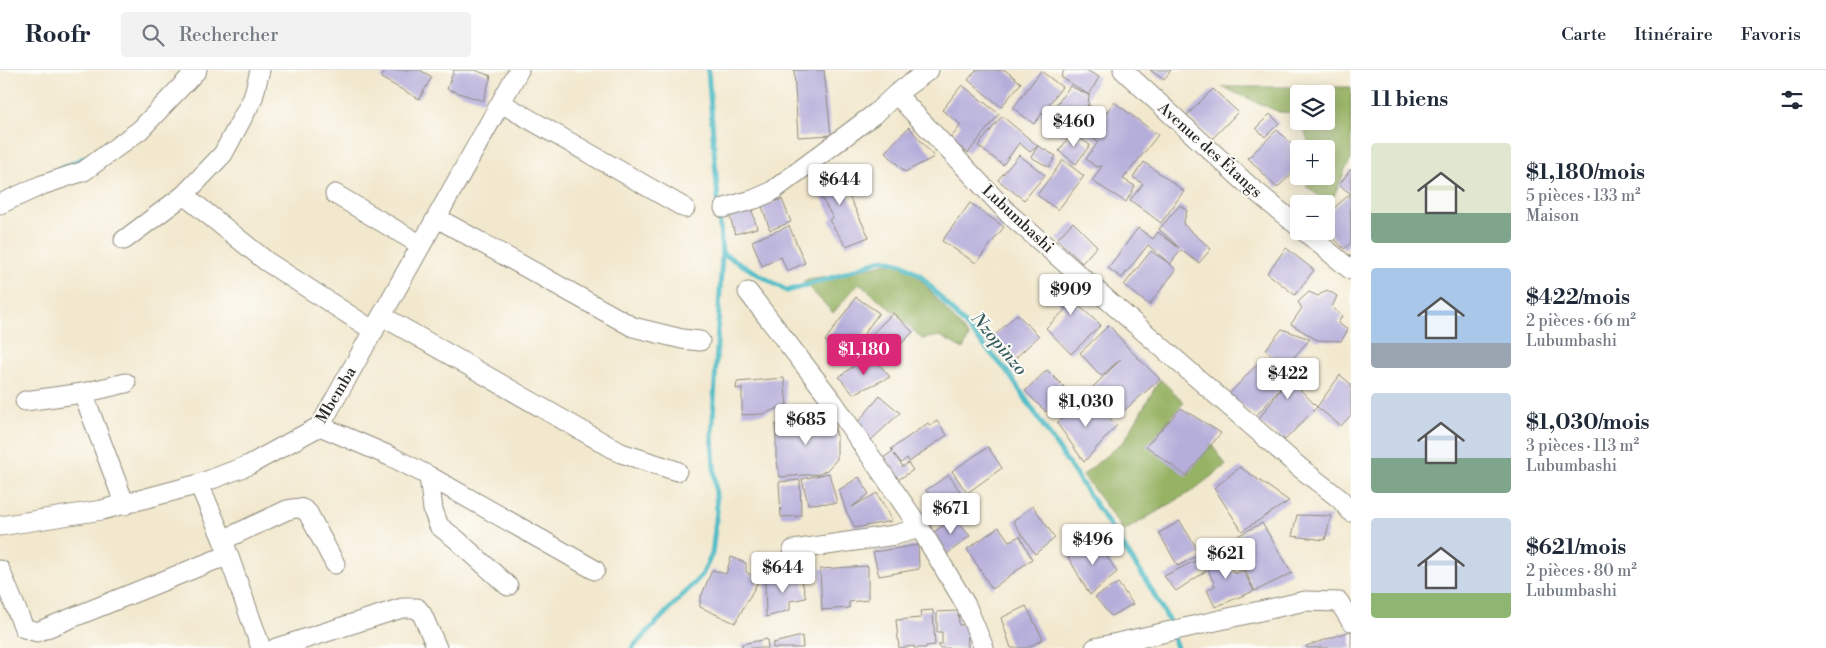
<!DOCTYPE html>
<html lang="fr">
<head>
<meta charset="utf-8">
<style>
	:root { --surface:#fff; --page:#f2f2f3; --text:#1f2937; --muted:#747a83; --line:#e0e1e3; --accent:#db2777 }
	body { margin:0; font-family:"Libre Bodoni",serif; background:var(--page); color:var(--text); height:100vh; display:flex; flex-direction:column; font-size:19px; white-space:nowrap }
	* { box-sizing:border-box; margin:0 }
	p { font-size:16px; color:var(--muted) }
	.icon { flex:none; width:28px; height:28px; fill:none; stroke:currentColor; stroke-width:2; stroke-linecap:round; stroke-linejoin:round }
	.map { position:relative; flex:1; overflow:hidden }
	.side { display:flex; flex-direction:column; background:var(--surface); width:475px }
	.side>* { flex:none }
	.tools { position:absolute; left:1290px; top:15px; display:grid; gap:10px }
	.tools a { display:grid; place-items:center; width:45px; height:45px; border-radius:5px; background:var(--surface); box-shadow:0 2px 12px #0003; font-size:25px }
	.price { position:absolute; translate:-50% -42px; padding:0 11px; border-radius:5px; background:#fff; color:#222; font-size:16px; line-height:32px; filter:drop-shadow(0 1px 2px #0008) }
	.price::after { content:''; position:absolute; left:50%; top:30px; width:15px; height:11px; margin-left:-8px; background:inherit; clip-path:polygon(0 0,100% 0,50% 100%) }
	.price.on { background:var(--accent); color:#fff }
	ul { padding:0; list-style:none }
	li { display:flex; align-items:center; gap:15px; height:125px; padding:0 20px }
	li span { display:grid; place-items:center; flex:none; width:140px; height:100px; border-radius:5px; color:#555 }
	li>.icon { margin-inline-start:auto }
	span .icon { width:60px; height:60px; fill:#fffc; stroke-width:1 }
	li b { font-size:21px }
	h2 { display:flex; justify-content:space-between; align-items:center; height:60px; padding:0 20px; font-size:21px }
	header { display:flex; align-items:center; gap:30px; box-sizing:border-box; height:70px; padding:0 25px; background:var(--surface); border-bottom:1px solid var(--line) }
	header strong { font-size:24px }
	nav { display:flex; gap:28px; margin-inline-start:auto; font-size:18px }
	.search { width:350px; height:45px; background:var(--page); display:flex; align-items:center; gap:12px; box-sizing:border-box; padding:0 18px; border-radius:5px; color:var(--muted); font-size:19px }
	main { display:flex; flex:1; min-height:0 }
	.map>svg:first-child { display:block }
	.forest { fill:#96b264; stroke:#606e48 }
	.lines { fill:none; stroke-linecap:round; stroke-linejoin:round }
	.stream { stroke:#4dbbc6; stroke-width:5 }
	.building { fill:#b6aeda }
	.minor-casing { stroke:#8e8a7c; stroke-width:21 }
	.minor { stroke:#fff; stroke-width:19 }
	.labels { text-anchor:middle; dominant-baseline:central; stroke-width:4; stroke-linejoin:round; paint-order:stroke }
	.street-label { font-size:16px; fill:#2b2b2b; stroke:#fdfcf7 }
	.water-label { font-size:18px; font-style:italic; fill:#375d61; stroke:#fdfcf7 }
</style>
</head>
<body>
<header>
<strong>Roofr</strong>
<div class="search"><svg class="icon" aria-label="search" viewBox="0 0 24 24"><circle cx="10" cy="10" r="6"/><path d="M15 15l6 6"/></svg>Rechercher</div>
<nav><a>Carte</a><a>Itinéraire</a><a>Favoris</a></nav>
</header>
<main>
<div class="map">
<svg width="1351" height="578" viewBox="0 0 1351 578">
	<rect width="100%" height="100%" fill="#fdfcf7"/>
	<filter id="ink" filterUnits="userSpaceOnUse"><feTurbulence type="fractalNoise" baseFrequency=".02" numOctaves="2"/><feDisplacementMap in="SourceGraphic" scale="10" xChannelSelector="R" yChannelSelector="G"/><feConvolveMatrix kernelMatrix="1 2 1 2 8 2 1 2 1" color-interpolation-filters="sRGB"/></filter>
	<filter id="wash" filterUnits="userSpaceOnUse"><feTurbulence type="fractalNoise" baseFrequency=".0096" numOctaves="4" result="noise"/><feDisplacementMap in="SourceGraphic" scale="20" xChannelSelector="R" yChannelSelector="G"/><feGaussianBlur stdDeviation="1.12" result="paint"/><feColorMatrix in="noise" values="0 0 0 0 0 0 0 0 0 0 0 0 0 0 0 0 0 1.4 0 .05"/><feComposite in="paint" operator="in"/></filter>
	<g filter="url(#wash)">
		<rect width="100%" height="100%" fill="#f2e8ce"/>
		<g class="forest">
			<polygon points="1222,17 1351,17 1351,90 1346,98 1330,135 1306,116 1315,106 1326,106 1326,79 1311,79 1301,51 1326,51 1326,24 1299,24 1299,46 1297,43 1279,42"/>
			<polygon points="892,192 914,202 969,267 963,279 940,266 922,269 897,244 859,213 833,243 803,211 843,204"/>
			<polygon points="1160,309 1184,332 1147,376 1211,374 1226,395 1192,421 1124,461 1083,405 1124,371"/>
		</g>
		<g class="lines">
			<g class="stream">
				<polyline points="51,103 93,84"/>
				<polyline points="722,183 787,221 834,207 883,189 902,194 920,205 1007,301 1147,512 1168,549 1177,578"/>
				<polyline points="632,578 702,505 712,484 717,441 712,368 722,183 708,0"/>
			</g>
		</g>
		<g id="blocks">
			<g class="building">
				<polygon points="386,0 420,0 432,7 419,29 381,8"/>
				<polygon points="454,0 475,0 491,6 483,31 447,19"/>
				<polygon points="794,0 824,0 831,65 798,67"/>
				<polygon points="976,0 1005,0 1021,13 1001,37 968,10"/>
				<polygon points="1064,0 1086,0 1099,7 1089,25 1088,35 1063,67 1043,53 1070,16 1089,25 1061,7"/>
				<polygon points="1150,0 1171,0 1164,10"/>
				<polygon points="1041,1 1062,17 1034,54 1013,38"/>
				<polygon points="962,15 999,44 968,83 950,69 961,55 942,40"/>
				<polygon points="1213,19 1238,42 1212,69 1187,45"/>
				<polygon points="1114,32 1158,65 1123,109 1135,116 1126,132 1092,111 1102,96 1096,97 1086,89 1098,72 1089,66"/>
				<polygon points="1088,35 1101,42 1089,66 1072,63"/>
				<polygon points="1270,44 1279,53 1265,67 1256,58"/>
				<polygon points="1002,46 1038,76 1030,82 1019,73 1003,95 978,76"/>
				<polygon points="909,57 934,87 905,102 885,82"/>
				<polygon points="1277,60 1299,82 1299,97 1277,118 1248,88"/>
				<polygon points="1072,63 1090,75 1076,94 1059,81"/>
				<polygon points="1038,76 1056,86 1049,97 1031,87"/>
				<polygon points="1019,85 1045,105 1024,130 998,110"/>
				<polygon points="1063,90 1084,106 1058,140 1037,125"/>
				<polygon points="1144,92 1184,121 1161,153 1130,130 1143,114 1133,107"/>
				<polygon points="838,95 842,112 869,167 846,176 829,150 833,148 819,123 812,103"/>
				<polygon points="1351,99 1351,124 1339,115"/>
				<polygon points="1350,124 1351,173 1344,179 1326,160 1326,145"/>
				<polygon points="782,129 791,152 770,160 762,136"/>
				<polygon points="970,133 1004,157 976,193 942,171"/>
				<polygon points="750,134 757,158 735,164 728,140"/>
				<polygon points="1180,135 1187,141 1183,154 1211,179 1199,193 1181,180 1170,194 1176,200 1149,235 1124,215 1151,181 1170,194 1148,175 1122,208 1108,198 1138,158 1153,169 1158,162 1179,178 1159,159"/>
				<polygon points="1073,152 1097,176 1082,193 1057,169"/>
				<polygon points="789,156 805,193 787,201 781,187 762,196 752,171"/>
				<polygon points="1286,178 1314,200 1295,225 1267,203"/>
				<polygon points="1064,204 1084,219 1073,231 1101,255 1071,284 1046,258 1066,239 1046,223"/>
				<polygon points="1327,220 1337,226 1332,237 1342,246 1338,253 1348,260 1341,271 1317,270 1291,254 1302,238 1298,232 1309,222 1318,226"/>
				<polygon points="856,227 879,243 851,282 854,284 850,289 847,286 842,292 833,285 837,280 825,271"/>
				<polygon points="893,243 913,262 891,284 872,264"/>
				<polygon points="1017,244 1039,266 1009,294 988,272"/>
				<polygon points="1109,255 1130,280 1160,309 1118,346 1089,321 1121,289 1101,306 1080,283"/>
				<polygon points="1282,259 1310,269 1285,297 1265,280"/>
				<polygon points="875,289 890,307 853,324 839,307 855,295 866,295"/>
				<polygon points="1261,290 1289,308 1317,337 1340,305 1351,314 1351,345 1341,356 1317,337 1285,370 1257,351 1286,312 1256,346 1228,325"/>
				<polygon points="1047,300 1068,321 1046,342 1025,321"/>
				<polygon points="784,308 787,335 763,344 742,345 742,318 736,319 737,312"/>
				<polygon points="880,326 900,343 871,370 857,353"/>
				<polygon points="1087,328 1117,355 1084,392 1057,353"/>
				<polygon points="1181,338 1221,363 1186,406 1146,376"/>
				<polygon points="787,347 831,347 837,366 837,389 827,400 819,404 780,407 776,387 776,354 787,354"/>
				<polygon points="937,351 947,365 909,392 907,388 901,393 894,384 903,397 908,393 913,400 898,410 883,388 893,381 891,379 928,353 930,356"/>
				<polygon points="988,377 1002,398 967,423 952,401"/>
				<polygon points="1240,397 1289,431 1242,461 1214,418"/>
				<polygon points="829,403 837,433 808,434 802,409"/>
				<polygon points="949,405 963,426 941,441 926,420"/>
				<polygon points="859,407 869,424 852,437 877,423 892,451 855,458 846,441 839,420"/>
				<polygon points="800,410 801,446 781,447 779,412"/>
				<polygon points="1033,436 1055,468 1035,484 1013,451"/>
				<polygon points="1297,445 1331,446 1325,470 1292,466"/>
				<polygon points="954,447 970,466 947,484 933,463"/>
				<polygon points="1180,451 1200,484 1178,496 1159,463"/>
				<polygon points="1262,453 1292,503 1255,521 1230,470"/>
				<polygon points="999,457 1009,471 1020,466 1032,489 992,519 967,479"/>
				<polygon points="1096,469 1117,502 1090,525 1068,487"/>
				<polygon points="918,475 919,499 879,506 873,482"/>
				<polygon points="1221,479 1234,504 1243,500 1254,521 1215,537 1207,520 1215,516 1204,490"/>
				<polygon points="731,487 746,493 746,502 759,510 735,553 700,537 700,529 712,500 726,504"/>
				<polygon points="1201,488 1206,501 1176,521 1164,506"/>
				<polygon points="868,496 868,530 849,532 849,538 822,540 820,499"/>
				<polygon points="801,506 806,528 790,531 790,540 766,547 765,510"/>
				<polygon points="1118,513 1133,534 1111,546 1095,527"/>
				<polygon points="1026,536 1043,569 1027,578 1011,578 1001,548"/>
				<polygon points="933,540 935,575 926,576 926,578 914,578 914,576 899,578 896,550 921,548 920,541"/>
				<polygon points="958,541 959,555 967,555 968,578 939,578 939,574 942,574 942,562 937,562 937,542"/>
				<polygon points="1351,561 1351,578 1307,578 1306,576"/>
				<polygon points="802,566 803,578 773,578 773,573"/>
				<polygon points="767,569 768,578 742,578 742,574"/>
			</g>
		</g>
	</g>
	<g filter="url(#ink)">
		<use href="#blocks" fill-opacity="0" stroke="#8e8a7c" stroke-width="1"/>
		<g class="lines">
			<g class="minor-casing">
				<g id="minor">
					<polyline points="1123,0 1247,114 1299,157"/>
					<polyline points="896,24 929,0"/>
					<polyline points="501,33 685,138"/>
					<polyline points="335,124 421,175"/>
					<polyline points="184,125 266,191 374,261"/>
					<polyline points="0,134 42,115 84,101 140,60 197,0"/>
					<polyline points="724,138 755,129 771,122 877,42 896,24 1009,144 1299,397 1340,429 1351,442"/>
					<polyline points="437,148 633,257 682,269 700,271"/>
					<polyline points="1304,161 1351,200"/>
					<polyline points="124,170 184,125 223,84 253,28 260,0"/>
					<polyline points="748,222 833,332 920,458 966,535 984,578"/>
					<polyline points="382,246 621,383 677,401"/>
					<polyline points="83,323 125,435"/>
					<polyline points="25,331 83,323 126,313"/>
					<polyline points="320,356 392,387 429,406 595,500"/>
					<polyline points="429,406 433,440 439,456 456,469 508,516"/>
					<polyline points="199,414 223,470 261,578"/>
					<polyline points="0,456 102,440 199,414 249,395 320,356 519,0"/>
					<path d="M223,470L287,440C296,438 301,436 308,443L335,494"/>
					<polyline points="793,480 895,465 920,458"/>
					<polyline points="0,500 24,558 37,562 215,490 229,487"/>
					<polyline points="276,578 402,538 417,538 422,544 437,578"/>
					<polyline points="1095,578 1305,531 1339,532 1351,551"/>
				</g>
			</g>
			<use href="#minor" class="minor"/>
		</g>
	</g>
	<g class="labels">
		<g class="street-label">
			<text transform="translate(1210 80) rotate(42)">Avenue des Étangs</text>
			<text transform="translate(1018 149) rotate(43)">Lubumbashi</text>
			<text transform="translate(336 325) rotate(-59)">Mbemba</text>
		</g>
		<g class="water-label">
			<text transform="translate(999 274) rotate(50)">Nzopinzo</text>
		</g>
	</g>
</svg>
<div class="tools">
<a><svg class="icon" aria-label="layers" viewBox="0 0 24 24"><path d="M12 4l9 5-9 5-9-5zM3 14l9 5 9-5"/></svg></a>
<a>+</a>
<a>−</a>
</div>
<b class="price" style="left:1074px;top:78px">$460</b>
<b class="price" style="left:840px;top:136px">$644</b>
<b class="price" style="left:1071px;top:246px">$909</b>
<b class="price on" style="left:864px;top:306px">$1,180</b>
<b class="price" style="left:1288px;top:330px">$422</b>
<b class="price" style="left:1086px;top:358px">$1,030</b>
<b class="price" style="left:806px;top:376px">$685</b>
<b class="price" style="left:951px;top:465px">$671</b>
<b class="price" style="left:1093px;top:496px">$496</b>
<b class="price" style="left:1226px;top:510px">$621</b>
<b class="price" style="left:783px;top:524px">$644</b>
</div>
<section class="side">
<h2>11 biens<svg class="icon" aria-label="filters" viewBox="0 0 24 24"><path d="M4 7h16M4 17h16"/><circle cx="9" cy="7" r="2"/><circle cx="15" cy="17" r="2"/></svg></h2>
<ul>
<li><span style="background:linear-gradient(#dfe7d0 70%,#7fa58c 0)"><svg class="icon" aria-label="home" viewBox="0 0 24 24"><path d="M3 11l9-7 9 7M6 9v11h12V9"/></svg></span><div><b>$1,180/mois</b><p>5 pièces · 133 m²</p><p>Maison</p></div></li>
<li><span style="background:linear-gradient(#a9c7e8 75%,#9aa5b1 0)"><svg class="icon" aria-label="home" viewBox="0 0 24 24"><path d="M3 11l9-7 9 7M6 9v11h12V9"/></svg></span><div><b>$422/mois</b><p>2 pièces · 66 m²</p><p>Lubumbashi</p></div></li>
<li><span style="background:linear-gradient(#c9d6e8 65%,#7fa58c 0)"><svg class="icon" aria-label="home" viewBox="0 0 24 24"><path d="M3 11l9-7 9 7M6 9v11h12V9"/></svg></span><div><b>$1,030/mois</b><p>3 pièces · 113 m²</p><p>Lubumbashi</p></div></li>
<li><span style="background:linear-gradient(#c9d6e8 75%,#8fb573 0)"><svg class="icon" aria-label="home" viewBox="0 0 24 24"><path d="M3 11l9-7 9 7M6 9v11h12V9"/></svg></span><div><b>$621/mois</b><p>2 pièces · 80 m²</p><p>Lubumbashi</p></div></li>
</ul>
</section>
</main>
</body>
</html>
